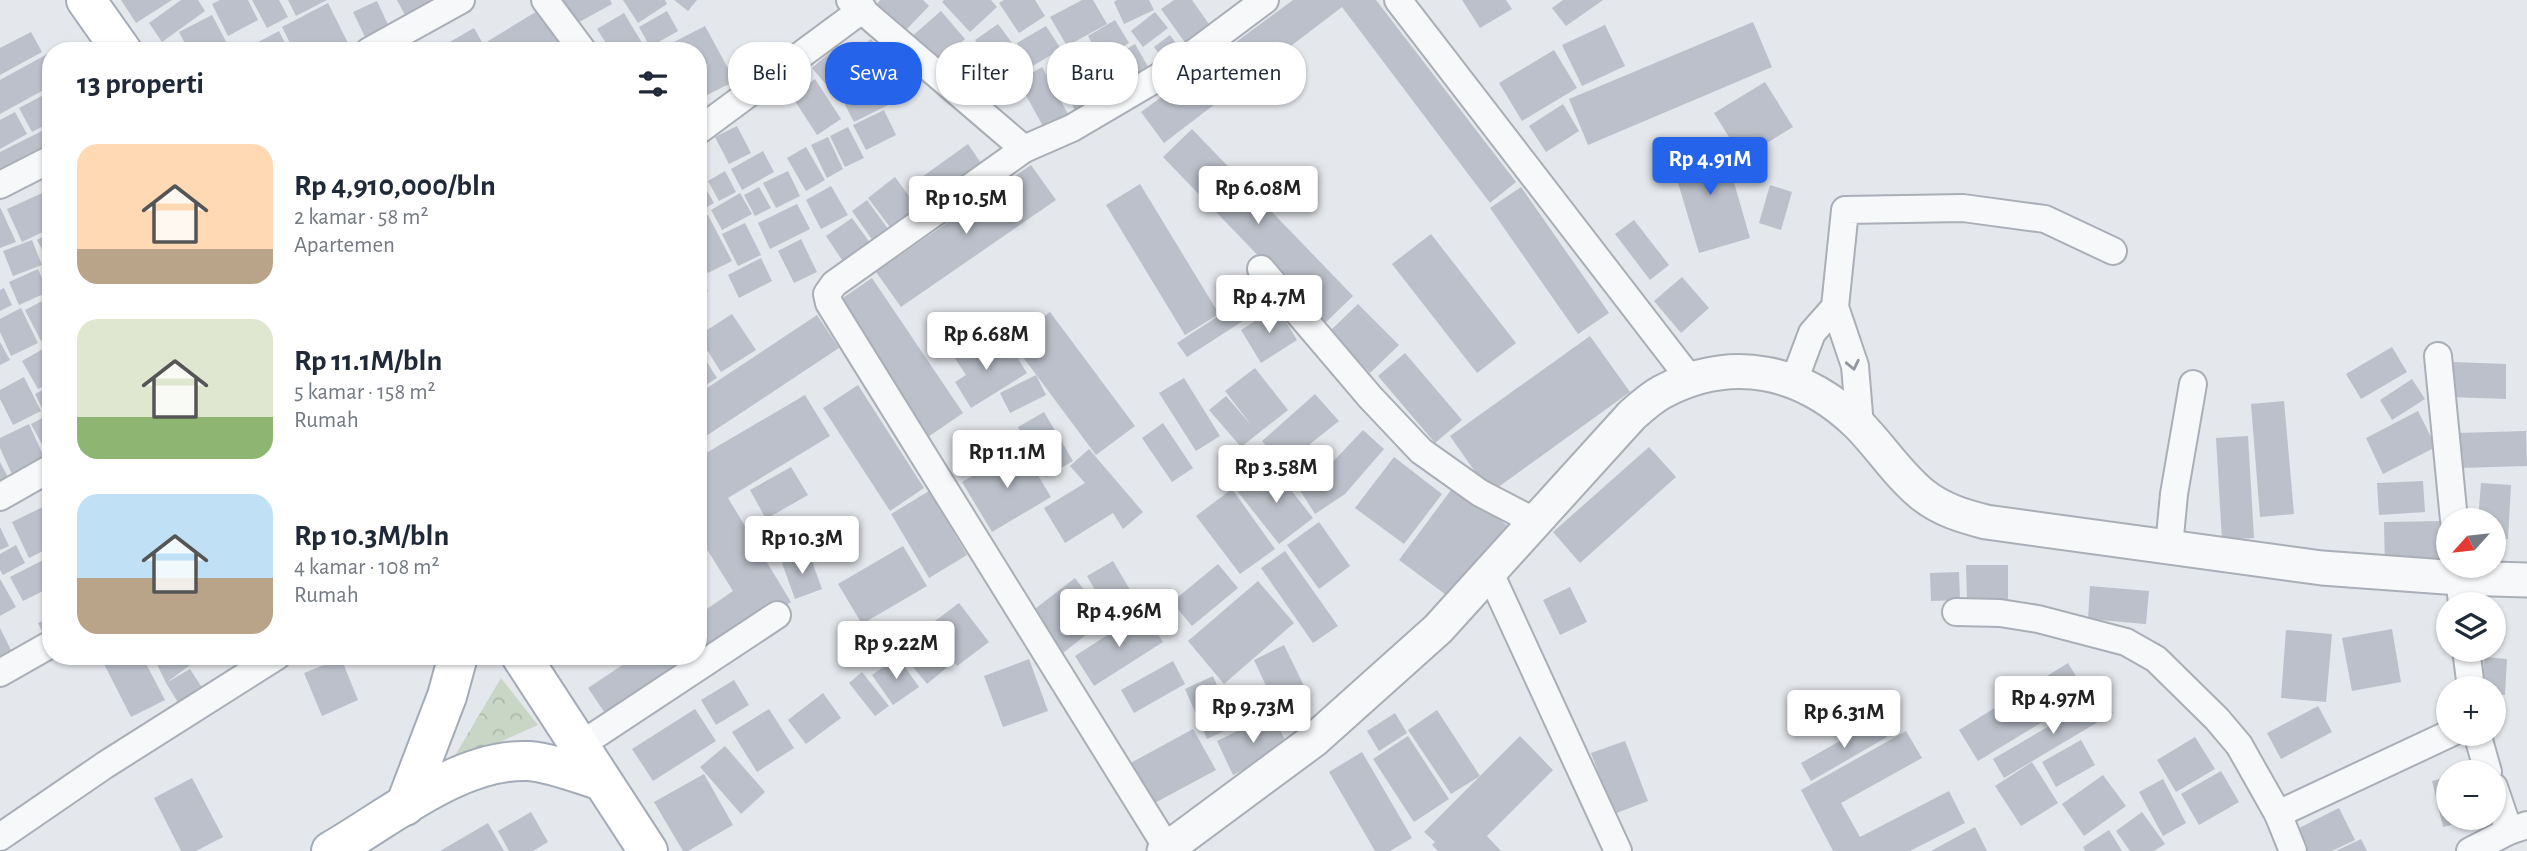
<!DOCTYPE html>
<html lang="id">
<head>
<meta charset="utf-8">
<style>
	:root { --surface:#fff; --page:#f6f6f7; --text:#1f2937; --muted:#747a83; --accent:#2563eb }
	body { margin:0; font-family:"Alegreya Sans",sans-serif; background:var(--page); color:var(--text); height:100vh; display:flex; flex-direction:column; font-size:26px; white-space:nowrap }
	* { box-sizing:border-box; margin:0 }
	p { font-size:23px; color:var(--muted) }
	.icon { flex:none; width:38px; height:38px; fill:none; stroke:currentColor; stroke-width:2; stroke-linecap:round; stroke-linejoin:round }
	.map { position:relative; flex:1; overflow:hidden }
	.sheet { position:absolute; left:42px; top:42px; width:665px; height:623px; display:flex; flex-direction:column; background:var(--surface); border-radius:28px; box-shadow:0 2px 5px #0004 }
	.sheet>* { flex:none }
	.hud { position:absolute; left:728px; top:42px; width:665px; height:63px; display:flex; gap:14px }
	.needle { width:46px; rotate:243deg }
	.buttons { position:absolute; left:2436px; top:508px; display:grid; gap:14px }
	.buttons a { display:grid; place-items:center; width:70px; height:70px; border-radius:50%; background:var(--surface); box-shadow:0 2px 5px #0004; font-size:35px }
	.price { position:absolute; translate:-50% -60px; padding:0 16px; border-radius:7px; background:#fff; color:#222; font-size:23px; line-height:46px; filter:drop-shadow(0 2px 4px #0008) }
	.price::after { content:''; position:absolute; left:50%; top:42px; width:21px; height:16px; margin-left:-10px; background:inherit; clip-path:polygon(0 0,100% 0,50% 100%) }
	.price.on { background:var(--accent); color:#fff }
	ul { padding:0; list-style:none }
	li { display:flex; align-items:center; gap:21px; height:175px; padding:0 35px }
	li span { display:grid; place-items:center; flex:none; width:196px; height:140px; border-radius:21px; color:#555 }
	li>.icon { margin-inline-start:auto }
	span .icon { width:84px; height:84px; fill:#fffc; stroke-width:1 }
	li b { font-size:30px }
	h2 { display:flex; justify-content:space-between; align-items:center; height:84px; padding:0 35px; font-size:30px }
	.pill { padding:0 24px; border-radius:28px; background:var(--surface); box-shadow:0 2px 5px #0004; font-size:24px; line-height:63px }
	.pill.on { background:var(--accent); color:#fff }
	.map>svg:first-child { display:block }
	.park { fill:url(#park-crowns) }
	.building { fill:#bbc0ca }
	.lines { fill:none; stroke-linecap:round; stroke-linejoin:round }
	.minor-casing { stroke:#a9aeb7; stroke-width:30 }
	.tertiary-casing { stroke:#a9aeb7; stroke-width:37 }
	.primary-casing { stroke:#a3abb8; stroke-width:42 }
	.minor { stroke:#f7f8fa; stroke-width:26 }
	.tertiary { stroke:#f7f8fa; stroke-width:33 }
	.primary { stroke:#fff; stroke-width:38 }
	.oneway { stroke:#9196a0 }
</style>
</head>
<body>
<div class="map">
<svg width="2527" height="851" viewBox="0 0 2527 851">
	<defs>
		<pattern id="park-crowns" width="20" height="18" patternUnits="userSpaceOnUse" patternTransform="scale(1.75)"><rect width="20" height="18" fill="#c9d6c5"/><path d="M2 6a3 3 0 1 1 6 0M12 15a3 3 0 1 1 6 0" fill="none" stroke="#adb8ab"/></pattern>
	</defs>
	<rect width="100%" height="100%" fill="#e4e7ec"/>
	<polygon class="park" points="501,678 538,725 450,764"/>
	<g class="building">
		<polygon points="121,0 172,0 136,23"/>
		<polygon points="181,0 198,0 205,11 162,42 149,23"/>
		<polygon points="220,0 248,0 258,20 228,36 212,4"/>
		<polygon points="252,0 279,0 288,17 267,28"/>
		<polygon points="288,0 327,0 296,16"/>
		<polygon points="397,0 445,0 407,19"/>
		<polygon points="558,0 610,0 612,4 572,26"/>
		<polygon points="623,0 665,0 667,4 638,23"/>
		<polygon points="674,0 697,0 688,11"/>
		<polygon points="880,0 923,0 929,6 905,31 877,4"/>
		<polygon points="944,0 991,0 997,7 970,32 942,2"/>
		<polygon points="1004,0 1035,0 1045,16 1019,33 999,3"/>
		<polygon points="1082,0 1093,0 1107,24 1067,46 1050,17"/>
		<polygon points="1117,0 1149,0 1154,10 1124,24 1114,2"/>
		<polygon points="1174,0 1192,0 1216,34 1191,51 1161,9"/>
		<polygon points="1293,0 1376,0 1516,182 1490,203 1342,7 1164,143 1141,112"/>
		<polygon points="1462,0 1506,0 1512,9 1480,28"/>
		<polygon points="1563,0 1603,0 1566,26 1552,8"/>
		<polygon points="377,1 391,31 368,43 353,12"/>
		<polygon points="328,3 352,51 294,51 282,27"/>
		<polygon points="544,7 568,47 562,51 494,51 488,41"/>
		<polygon points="667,11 678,31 650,47 639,27"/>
		<polygon points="941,11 965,39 934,66 910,38"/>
		<polygon points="1155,12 1168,28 1143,47 1131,31"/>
		<polygon points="624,13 647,51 611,51 597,29"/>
		<polygon points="212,15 231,51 189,51 179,32"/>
		<polygon points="1115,20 1129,43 1101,60 1088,36"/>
		<polygon points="1753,22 1772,67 1588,145 1569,99"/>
		<polygon points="998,24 1015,47 992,64 975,40"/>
		<polygon points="1605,25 1625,66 1582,86 1562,45"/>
		<polygon points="705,26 735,81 699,99 698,51 674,51 670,44"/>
		<polygon points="1046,26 1061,49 1031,67 1017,43"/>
		<polygon points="474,28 487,51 446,51 443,46"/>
		<polygon points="279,31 289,51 241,51"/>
		<polygon points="31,32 42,52 0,75 0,48"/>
		<polygon points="1170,35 1185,55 1170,68 1154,47"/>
		<polygon points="871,39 889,63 869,78 850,55"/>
		<polygon points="1135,44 1154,77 1105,107 1085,74"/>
		<polygon points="835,48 863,82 841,102 812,68"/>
		<polygon points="1554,50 1577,88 1522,121 1499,83"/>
		<polygon points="51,52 51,86 0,114 0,80"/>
		<polygon points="1042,67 1073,123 1049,137 1018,81"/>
		<polygon points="1078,77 1092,106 1076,113 1063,84"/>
		<polygon points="815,79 841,119 817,135 791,95"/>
		<polygon points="1765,82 1793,127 1742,158 1714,113"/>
		<polygon points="877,83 888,105 854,122 843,101"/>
		<polygon points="51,91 51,122 32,132 19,108"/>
		<polygon points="1563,104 1579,131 1546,152 1529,126"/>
		<polygon points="884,110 896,135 866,150 853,125"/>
		<polygon points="15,112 27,134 0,149 0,120"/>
		<polygon points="737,126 751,153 729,164 715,137"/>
		<polygon points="848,127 864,158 845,167 830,136"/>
		<polygon points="1192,129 1353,296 1324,324 1163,157"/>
		<polygon points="44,130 51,144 51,157 0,178 0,152"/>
		<polygon points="828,137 843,169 827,178 811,145"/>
		<polygon points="1722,141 1750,238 1699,253 1670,156"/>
		<polygon points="968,144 985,169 926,212 908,187"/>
		<polygon points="806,147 825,180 806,191 787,158"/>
		<polygon points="763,151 774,172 742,190 731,169"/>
		<polygon points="1031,165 1056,200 901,307 876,272"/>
		<polygon points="725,171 736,192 719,201 708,181"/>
		<polygon points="788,171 800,196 776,208 763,183"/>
		<polygon points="895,177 923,215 896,235 868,198"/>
		<polygon points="702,182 714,203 698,212 698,183"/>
		<polygon points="1140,184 1219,314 1185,335 1106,205"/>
		<polygon points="1770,185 1792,192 1781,230 1759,223"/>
		<polygon points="831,186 848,215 821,229 806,200"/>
		<polygon points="759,187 771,208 755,216 744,195"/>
		<polygon points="1521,187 1609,313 1578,334 1490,208"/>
		<polygon points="51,189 51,228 22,242 7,209"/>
		<polygon points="740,193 752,214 722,230 711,210"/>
		<polygon points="867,200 894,237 878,248 852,211"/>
		<polygon points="797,204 810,229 770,249 758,223"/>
		<polygon points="0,207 16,242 0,248"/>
		<polygon points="708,215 732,261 708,273 698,254 698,220"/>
		<polygon points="852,218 873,247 846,266 826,236"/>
		<polygon points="1634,220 1669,265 1650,280 1615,234"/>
		<polygon points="745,223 761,255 738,266 722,234"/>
		<polygon points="51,232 51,259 48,261 37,240"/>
		<polygon points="1431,234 1516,343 1477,373 1392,264"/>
		<polygon points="801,239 817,272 794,283 778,251"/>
		<polygon points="32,240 42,265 13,276 3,251"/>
		<polygon points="761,258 772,281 739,298 728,275"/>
		<polygon points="38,269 48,292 19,305 9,282"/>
		<polygon points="698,273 708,291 698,296"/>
		<polygon points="1682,277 1709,308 1681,333 1654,301"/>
		<polygon points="872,278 963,413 925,439 834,304"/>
		<polygon points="1264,286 1274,301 1187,357 1177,343"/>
		<polygon points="4,288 12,305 0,311 0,290"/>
		<polygon points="46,299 51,308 51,336 41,341 25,310"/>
		<polygon points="1358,304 1399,345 1370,373 1329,332"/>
		<polygon points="1277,307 1297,340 1261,363 1241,330"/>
		<polygon points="21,308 38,343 11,356 0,332 0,319"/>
		<polygon points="1050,312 1135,426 1096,455 1011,341"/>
		<polygon points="732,314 756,350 721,372 698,336"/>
		<polygon points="817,315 839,348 700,440 698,437 698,394"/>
		<polygon points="1590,336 1630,392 1490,493 1450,436"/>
		<polygon points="983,337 996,357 1011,347 1027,373 971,408 955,382 966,375 954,357"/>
		<polygon points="0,342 10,360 0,365"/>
		<polygon points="48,346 51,351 51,382 38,389 22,361"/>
		<polygon points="2392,347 2407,372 2361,399 2346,374"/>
		<polygon points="698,348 717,378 698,390"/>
		<polygon points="1405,353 1462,420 1435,443 1378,376"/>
		<polygon points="2452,362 2506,364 2506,399 2451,397"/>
		<polygon points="1255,368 1288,410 1241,447 1209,410 1226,396 1252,426 1225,391"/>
		<polygon points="1036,375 1046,395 1010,413 1000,393"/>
		<polygon points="24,377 41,411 13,425 0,399 0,390"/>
		<polygon points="1184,378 1220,436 1196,451 1159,393"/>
		<polygon points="2412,379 2425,399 2392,420 2380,400"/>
		<polygon points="858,385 924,488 890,511 823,408"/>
		<polygon points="51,386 51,414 46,416 51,424 51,461 31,424 46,416 35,394"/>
		<polygon points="1315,394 1339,421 1310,444 1328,467 1363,430 1384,449 1345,494 1315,514 1286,468 1262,441"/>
		<polygon points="805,395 830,436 728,498 791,602 611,722 588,688 636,656 698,656 698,615 733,591 698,535 698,452 701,456"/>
		<polygon points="2284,401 2294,514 2260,517 2251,404"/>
		<polygon points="2418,411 2436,447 2383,474 2366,438"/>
		<polygon points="1044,412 1073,461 1046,477 1018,427"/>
		<polygon points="1163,423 1193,468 1172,482 1142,438"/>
		<polygon points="29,424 48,466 15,481 0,448 0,438"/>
		<polygon points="2526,431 2527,466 2458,468 2457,433"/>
		<polygon points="2248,436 2254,538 2222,540 2216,438"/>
		<polygon points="1021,447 1051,497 992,532 962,482"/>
		<polygon points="1649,447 1676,477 1580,563 1553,532"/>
		<polygon points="1089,449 1143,512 1123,529 1113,513 1065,543 1044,508 1085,483 1070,466"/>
		<polygon points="1394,457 1442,494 1404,544 1355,508"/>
		<polygon points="0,462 11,483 0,489"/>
		<polygon points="1272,466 1313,518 1279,544 1238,492"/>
		<polygon points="791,467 808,495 766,519 750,490"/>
		<polygon points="2423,481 2425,512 2379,515 2377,483"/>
		<polygon points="2481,483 2511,485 2508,539 2494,538 2494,520 2478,520"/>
		<polygon points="1454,486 1508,526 1453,600 1399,560"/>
		<polygon points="1232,489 1275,549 1240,574 1196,516"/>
		<polygon points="929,491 967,555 929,578 891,514"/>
		<polygon points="51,503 51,547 29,558 12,522"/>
		<polygon points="2443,521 2445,568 2385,569 2384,522"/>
		<polygon points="1319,522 1350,566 1319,589 1287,545"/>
		<polygon points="0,527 9,546 0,550"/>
		<polygon points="16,545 25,563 3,575 0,570 0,554"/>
		<polygon points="903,546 927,586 862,624 838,584"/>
		<polygon points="1285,551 1338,626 1313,643 1261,568"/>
		<polygon points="809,553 822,589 795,599 782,563"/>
		<polygon points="51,556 51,587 23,601 10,577"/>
		<polygon points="1113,561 1139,605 1113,621 1087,576"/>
		<polygon points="1218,564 1238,588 1192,626 1172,602"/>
		<polygon points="1966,565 2008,565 2008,600 1967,600"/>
		<polygon points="1959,572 1960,600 1931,601 1930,573"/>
		<polygon points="1075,578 1106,619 1063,653 1031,612"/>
		<polygon points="0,579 16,607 0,616"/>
		<polygon points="1258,581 1294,623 1224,684 1188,641"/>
		<polygon points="2090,586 2149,591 2146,624 2088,619"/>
		<polygon points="1570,587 1587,622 1560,635 1543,600"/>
		<polygon points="959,603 989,642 957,666 927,627"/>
		<polygon points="1143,612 1163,642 1094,686 1075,656"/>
		<polygon points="51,617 51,637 46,640 38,623"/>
		<polygon points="0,628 15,658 0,666"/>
		<polygon points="2392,629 2401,682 2352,691 2342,638"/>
		<polygon points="924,630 951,664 927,684 900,651"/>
		<polygon points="2286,630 2332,634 2326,702 2281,698"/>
		<polygon points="1284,645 1310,698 1279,713 1254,660"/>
		<polygon points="100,656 142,656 165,700 131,717"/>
		<polygon points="153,656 186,656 190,665 166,683 190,669 208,697 184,712 166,683"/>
		<polygon points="898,657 919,687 893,705 872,675"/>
		<polygon points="2484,657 2507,659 2505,695 2494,694 2494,688 2482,688"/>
		<polygon points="341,658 358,700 322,716 304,673"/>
		<polygon points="1029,659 1048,711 1003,727 984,676"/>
		<polygon points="1173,661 1185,684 1134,713 1121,690"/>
		<polygon points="2068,663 2087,695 1978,761 1959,730"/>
		<polygon points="862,672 889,706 875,716 849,683"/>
		<polygon points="1213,676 1235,726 1207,739 1185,689"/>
		<polygon points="734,680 749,705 716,725 701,700"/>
		<polygon points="823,693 841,718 806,744 788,720"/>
		<polygon points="2102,695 2113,713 2004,778 1993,759"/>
		<polygon points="2318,706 2332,732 2281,759 2267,733"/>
		<polygon points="695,709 716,741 653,781 632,749"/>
		<polygon points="769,709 794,748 757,772 732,732"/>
		<polygon points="1437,710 1480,776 1451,794 1408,730"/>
		<polygon points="1395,713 1407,733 1379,751 1367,731"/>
		<polygon points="1272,714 1289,748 1233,775 1217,741"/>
		<polygon points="1877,720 1887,737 1811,781 1801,763"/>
		<polygon points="1193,729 1216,770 1149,806 1127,765"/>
		<polygon points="1906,731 1922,758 1841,803 1860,837 1949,791 1965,823 1910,851 1833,851 1801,790"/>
		<polygon points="1408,736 1449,799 1414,822 1373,759"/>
		<polygon points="1520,736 1553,770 1487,836 1501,851 1438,851 1432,845 1435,842 1424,832"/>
		<polygon points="2195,737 2215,769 2176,792 2157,760"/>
		<polygon points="2081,740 2095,765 2056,787 2042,762"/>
		<polygon points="1625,741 1648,801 1614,814 1591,753"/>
		<polygon points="725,746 765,792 741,814 700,767"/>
		<polygon points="1362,752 1412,838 1390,851 1375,851 1329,772"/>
		<polygon points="2032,762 2058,803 2021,826 1995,786"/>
		<polygon points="2221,771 2239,802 2199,825 2181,794"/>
		<polygon points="704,774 733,825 688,851 683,851 654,802"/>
		<polygon points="2103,775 2126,806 2084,836 2062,804"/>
		<polygon points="2448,777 2448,817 2477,818 2443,827 2432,781"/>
		<polygon points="192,778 223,837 196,851 181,851 154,798"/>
		<polygon points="2163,779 2186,823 2163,836 2139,792"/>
		<polygon points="2339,808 2355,840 2332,851 2303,851 2293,831"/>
		<polygon points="531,812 548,842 533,851 509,851 498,831"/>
		<polygon points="2142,812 2165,844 2154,851 2130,851 2116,831"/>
		<polygon points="488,823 504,851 440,851"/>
		<polygon points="1975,827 1987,851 1931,851"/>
		<polygon points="2109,830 2122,851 2085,851 2083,847"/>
		<polygon points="2361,839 2367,851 2336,851"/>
	</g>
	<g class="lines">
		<g class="minor-casing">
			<g id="minor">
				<polyline points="545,0 583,51"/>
				<polyline points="850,0 1024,149 834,284 827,294 829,303 1169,851"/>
				<polyline points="1398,0 1690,379"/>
				<polyline points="369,51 461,0"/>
				<polyline points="698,131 863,9"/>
				<polyline points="1024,149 1072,128 1174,68 1265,0"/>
				<polyline points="0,185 51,159"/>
				<polyline points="1261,269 1370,397 1421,451 1480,493 1536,522"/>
				<polyline points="2438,356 2454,520"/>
				<polyline points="1794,381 1812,333 1835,307"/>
				<polyline points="1860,426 1855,366 1835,307 1845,210 1963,208 2045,219 2113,251"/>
				<polyline points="0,497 51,468"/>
				<polyline points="2169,547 2174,494 2193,384"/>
				<polyline points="2458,565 2462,604"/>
				<polyline points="1490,573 1618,851"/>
				<polyline points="1956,612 2000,613 2038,619 2126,642 2156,659 2217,719 2239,745 2278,814 2451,733"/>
				<polyline points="2466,649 2471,688"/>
				<polyline points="0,673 51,644"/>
				<polyline points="2477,733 2488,772"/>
				<polyline points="579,746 777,615"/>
				<polyline points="2494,787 2509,831"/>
				<polyline points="2278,814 2293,851"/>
				<polyline points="0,837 105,765 277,656"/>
				<polyline points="2470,851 2509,831 2527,825"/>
			</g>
		</g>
		<g class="tertiary-casing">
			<path id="tertiary" d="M1164,851L1314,740L1438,629L1632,415C1641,407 1651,398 1662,392C1732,355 1802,370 1858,424C1880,446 1898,475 1923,495C1942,510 1963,516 1986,522L2322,568L2459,578L2527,580"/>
		</g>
		<g class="primary-casing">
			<g id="primary">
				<polyline points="86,0 122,51"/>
				<polyline points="521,656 648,851"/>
				<polyline points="405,806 447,696 458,656"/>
				<path d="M331,851C389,818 459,758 529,761C553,763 579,774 602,781"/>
			</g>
		</g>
		<use href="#minor" class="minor"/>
		<use href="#tertiary" class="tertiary"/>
		<use href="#primary" class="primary"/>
	</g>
	<defs><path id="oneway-chevron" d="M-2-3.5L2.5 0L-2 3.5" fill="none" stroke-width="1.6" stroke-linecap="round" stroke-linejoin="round" transform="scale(1.75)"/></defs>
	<use class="oneway" href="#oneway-chevron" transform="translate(1853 365) rotate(78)"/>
</svg>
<div class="buttons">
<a><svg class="needle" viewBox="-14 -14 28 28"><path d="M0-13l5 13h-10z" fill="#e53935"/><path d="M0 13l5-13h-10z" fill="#747a83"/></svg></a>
<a><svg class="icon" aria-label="layers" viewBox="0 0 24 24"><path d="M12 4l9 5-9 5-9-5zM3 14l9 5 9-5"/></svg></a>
<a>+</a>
<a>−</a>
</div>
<b class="price on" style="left:1710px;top:197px">Rp 4.91M</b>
<b class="price" style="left:1258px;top:226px">Rp 6.08M</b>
<b class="price" style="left:966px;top:236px">Rp 10.5M</b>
<b class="price" style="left:1269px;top:335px">Rp 4.7M</b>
<b class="price" style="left:986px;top:372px">Rp 6.68M</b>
<b class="price" style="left:1007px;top:490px">Rp 11.1M</b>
<b class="price" style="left:1276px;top:505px">Rp 3.58M</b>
<b class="price" style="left:802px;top:576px">Rp 10.3M</b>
<b class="price" style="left:1119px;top:649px">Rp 4.96M</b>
<b class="price" style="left:896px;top:681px">Rp 9.22M</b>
<b class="price" style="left:2053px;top:736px">Rp 4.97M</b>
<b class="price" style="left:1253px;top:745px">Rp 9.73M</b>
<b class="price" style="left:1844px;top:750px">Rp 6.31M</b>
<div class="hud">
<a class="pill">Beli</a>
<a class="pill on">Sewa</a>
<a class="pill">Filter</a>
<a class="pill">Baru</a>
<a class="pill">Apartemen</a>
</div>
<section class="sheet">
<h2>13 properti<svg class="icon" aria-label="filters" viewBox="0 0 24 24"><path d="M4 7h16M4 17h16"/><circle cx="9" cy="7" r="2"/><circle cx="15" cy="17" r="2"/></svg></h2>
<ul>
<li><span style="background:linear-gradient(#ffd9b3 75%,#b9a48a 0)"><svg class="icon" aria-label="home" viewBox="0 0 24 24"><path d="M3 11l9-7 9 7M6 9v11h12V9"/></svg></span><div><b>Rp 4,910,000/bln</b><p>2 kamar · 58 m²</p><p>Apartemen</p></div></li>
<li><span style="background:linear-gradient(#dfe7d0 70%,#8fb573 0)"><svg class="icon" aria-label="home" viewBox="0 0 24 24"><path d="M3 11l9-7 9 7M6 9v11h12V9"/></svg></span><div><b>Rp 11.1M/bln</b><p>5 kamar · 158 m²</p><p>Rumah</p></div></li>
<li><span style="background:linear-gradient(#bfe0f5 60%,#b9a48a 0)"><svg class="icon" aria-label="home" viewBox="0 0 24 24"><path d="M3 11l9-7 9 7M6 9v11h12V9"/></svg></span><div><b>Rp 10.3M/bln</b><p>4 kamar · 108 m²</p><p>Rumah</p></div></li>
</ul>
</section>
</div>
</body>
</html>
